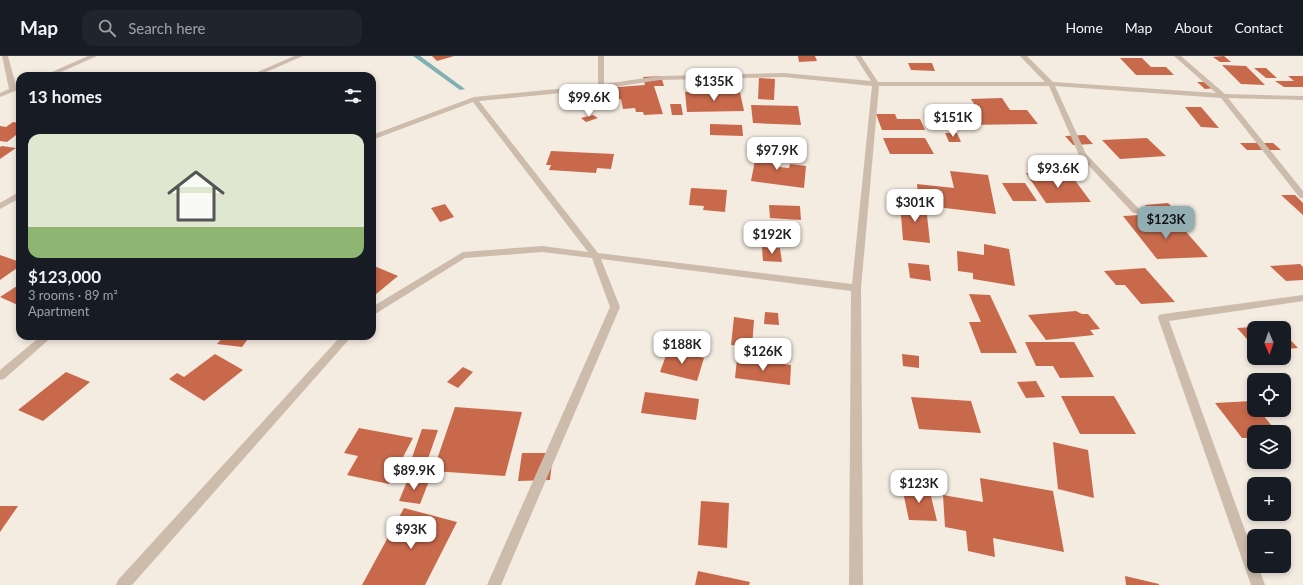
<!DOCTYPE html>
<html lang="en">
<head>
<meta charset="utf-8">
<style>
	:root { --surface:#171b24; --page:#20242c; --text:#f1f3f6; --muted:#9ea1a6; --line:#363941; --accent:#92aeb2 }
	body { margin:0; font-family:Lato,sans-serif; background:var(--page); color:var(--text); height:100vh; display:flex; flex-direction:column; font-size:15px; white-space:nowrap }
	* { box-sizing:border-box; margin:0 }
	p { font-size:13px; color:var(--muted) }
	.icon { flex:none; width:22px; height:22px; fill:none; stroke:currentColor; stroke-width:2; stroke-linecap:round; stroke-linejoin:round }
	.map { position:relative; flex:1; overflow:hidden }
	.sheet { position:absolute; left:16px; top:16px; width:360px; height:268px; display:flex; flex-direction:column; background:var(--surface); border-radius:12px; box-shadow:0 2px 6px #0003 }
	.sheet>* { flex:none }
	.needle { width:26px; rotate:178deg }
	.tools { position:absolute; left:1247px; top:265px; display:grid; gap:8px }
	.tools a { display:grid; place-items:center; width:44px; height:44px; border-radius:8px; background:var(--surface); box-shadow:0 2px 6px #0003; font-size:20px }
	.price { position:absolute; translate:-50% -34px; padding:0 9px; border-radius:8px; background:#fff; color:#222; font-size:13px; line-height:26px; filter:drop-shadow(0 1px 2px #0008) }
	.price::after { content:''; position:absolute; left:50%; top:24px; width:12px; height:9px; margin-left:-6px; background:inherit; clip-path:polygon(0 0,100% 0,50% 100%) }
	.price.current { background:var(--accent); color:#111 }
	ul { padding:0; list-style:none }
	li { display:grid; align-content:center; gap:8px; height:212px; padding:0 12px }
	li span { display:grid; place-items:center; height:124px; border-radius:12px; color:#555 }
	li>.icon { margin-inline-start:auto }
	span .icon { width:72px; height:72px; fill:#fffc; stroke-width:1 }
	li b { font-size:17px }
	h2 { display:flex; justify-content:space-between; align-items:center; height:48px; padding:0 12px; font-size:17px }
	header { display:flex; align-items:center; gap:24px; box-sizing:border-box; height:56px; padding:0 20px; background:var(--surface); border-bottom:1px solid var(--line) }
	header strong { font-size:19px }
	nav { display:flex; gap:22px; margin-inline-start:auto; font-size:14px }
	.search { width:280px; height:36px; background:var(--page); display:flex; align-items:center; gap:10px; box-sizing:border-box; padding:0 14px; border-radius:12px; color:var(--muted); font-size:15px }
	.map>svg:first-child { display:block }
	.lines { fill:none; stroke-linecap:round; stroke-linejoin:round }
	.stream { fill:#7fb0b2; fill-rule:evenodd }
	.building { fill:#c8694b }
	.minor { fill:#cdbbac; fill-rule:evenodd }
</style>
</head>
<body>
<header>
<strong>Map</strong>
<div class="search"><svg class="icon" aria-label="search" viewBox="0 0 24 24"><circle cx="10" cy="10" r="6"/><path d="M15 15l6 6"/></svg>Search here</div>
<nav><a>Home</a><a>Map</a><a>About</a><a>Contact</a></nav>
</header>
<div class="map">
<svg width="1303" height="529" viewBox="0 0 1303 529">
	<rect width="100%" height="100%" fill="#f4ebe1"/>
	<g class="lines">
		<polygon class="stream" points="413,0 420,0 465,33 460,34"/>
	</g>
	<g class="building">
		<polygon points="432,0 454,0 437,5"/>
		<polygon points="798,0 815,0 817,5 799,6"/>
		<polygon points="1224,0 1231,6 1220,6 1213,1"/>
		<polygon points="1120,2 1142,2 1151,11 1166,11 1174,19 1136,19"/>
		<polygon points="908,7 932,7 935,15 911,14"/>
		<polygon points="1222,9 1246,10 1265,29 1241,28"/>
		<polygon points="1254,12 1266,12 1277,22 1266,22"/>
		<polygon points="661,20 664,30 654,30 663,58 644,59 643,56 636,56 635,52 623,53 621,43 607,44 605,32 645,29 643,21"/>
		<polygon points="1288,20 1303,20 1303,31 1284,31 1275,25 1294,25"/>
		<polygon points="759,22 775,23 774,44 758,43"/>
		<polygon points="1197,26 1209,26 1216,32 1205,33"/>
		<polygon points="685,36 740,36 744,55 687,56"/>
		<polygon points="1002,42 1010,54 1027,54 1038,68 963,69 952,51 976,51 971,43"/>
		<polygon points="670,48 681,48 683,59 672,59"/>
		<polygon points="751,49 798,50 801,69 753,67"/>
		<polygon points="1185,51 1201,51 1219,72 1201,71"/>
		<polygon points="876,58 895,58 897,63 920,63 925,74 882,74"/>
		<polygon points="593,59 598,62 586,66 581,62"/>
		<polygon points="13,66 20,67 20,76 7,86 0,85 0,70 6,71"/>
		<polygon points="710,68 742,69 743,80 710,79"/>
		<polygon points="945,77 957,77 961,86 949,86"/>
		<polygon points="1085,79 1093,88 1073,89 1065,80"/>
		<polygon points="883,82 925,82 934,98 890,98"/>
		<polygon points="1147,82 1166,100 1120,103 1102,84"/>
		<polygon points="1240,87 1273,87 1281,94 1247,94"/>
		<polygon points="2,90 16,92 0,103 0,91"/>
		<polygon points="757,94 782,97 779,111 789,112 790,108 806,110 804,132 751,125"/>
		<polygon points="551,95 614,98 611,113 597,112 596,117 549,114 551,109 546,109"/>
		<polygon points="1087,101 1095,108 1081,109 1074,102"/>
		<polygon points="950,115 988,119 996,158 919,149 917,128 954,132"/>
		<polygon points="1026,117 1049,117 1053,123 1074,123 1091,146 1046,147"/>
		<polygon points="1002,127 1025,127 1037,145 1013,145"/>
		<polygon points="691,132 727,134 725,156 703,154 704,150 689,149"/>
		<polygon points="1281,139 1295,139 1303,147 1303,159"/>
		<polygon points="900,147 926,150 930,187 903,184"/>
		<polygon points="1168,147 1181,160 1157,162 1145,149"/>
		<polygon points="445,148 454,161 440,166 431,152"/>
		<polygon points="769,149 800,150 801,164 770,162"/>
		<polygon points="1140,159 1149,170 1181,170 1208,201 1157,203 1123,160"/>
		<polygon points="984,188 1009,193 1015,230 973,223 973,217 958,215 957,195 984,199"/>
		<polygon points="762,191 780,192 782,206 763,205"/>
		<polygon points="0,199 20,206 20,210 0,224"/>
		<polygon points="908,207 929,209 931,225 910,222"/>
		<polygon points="1300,208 1303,211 1303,224 1286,225 1270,210"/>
		<polygon points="372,209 398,220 375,239 372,238"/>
		<polygon points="1145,212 1175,246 1141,248 1125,229 1116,229 1104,215"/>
		<polygon points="20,228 20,250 0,241"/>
		<polygon points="969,238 990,239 1017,297 981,297 969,266 981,266"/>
		<polygon points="1076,255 1082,258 1088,258 1100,273 1090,274 1094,279 1046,284 1028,259"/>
		<polygon points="765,256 778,257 779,269 764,268"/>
		<polygon points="734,261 754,264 752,291 731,289"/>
		<polygon points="1277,269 1279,272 1254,272 1254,271"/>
		<polygon points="1254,271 1254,291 1237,272"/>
		<polygon points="1284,277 1298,292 1284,293"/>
		<polygon points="224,280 250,280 242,291 217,288"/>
		<polygon points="1025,286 1074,286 1094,321 1060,322 1053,310 1036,310"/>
		<polygon points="668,294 704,302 697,325 660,316"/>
		<polygon points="215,298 243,314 204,345 169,323 177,317 184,321"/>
		<polygon points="902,298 919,300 919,312 903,310"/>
		<polygon points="737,303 791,309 790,329 735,322"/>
		<polygon points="463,311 473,316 458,332 447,326"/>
		<polygon points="66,316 90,326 43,365 18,354"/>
		<polygon points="1036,325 1045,341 1026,342 1017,326"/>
		<polygon points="645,336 699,343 696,364 641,357"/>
		<polygon points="1061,340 1114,340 1136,378 1080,378"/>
		<polygon points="911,341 971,345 981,377 919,373"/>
		<polygon points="1252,345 1254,348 1254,354 1259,354 1277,376 1254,376 1254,382 1242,382 1215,347"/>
		<polygon points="455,351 522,356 505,420 433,415"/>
		<polygon points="359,372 413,382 389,428 347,419 358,400 344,397"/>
		<polygon points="422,373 438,374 424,414 408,413"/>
		<polygon points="1053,386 1088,394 1094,442 1058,433"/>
		<polygon points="522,397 553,397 550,424 518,425"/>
		<polygon points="980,422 1053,435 1064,496 993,482 995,501 968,495 966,475 945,471 943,439 983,446"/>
		<polygon points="408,423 429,425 420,448 399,445"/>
		<polygon points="902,431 929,432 937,465 909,464"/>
		<polygon points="701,445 729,447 727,492 698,489"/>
		<polygon points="0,450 18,450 0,476"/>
		<polygon points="404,452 457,466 425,529 362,529"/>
		<polygon points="698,515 750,526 749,529 695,529"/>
		<polygon points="1125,520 1159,528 1159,529 1126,529"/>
	</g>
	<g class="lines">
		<g class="minor">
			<polygon points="2,0 8,0 16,30 20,29 20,33 0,41 0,37 9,33"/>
			<polygon points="88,0 97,0 52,20 43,20"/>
			<polygon points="294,0 303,0 257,20 248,20"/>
			<path d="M598,0H604V28L660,20L784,17L871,25L855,0H861L878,26H1045L1020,0H1027L1053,26L1216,37L1174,0H1181L1225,38L1303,40V44L1228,42L1303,135V142H1300L1221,42L1055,30L1086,98L1139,153L1140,155L1139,157H1133L1079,99L1049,30H879L861,232L863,529H849L851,235L601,203L620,251L501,529H487L610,251L592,202L542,196L465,202L372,260V251L463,196L542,190L588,196L473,46L372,84V79L474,41L598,29ZM784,21L872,30L852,228L598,197L479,45L601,33L660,24Z"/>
			<polygon points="17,137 20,137 20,142 0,153 0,147"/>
			<polygon points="1303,239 1303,245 1169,265 1254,499 1254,510 1258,510 1265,529 1251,529 1158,262 1159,259 1163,258"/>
			<polygon points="41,280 53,280 4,323 0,324 0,314"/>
			<polygon points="341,280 352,280 132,529 116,529 118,524"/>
		</g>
	</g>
</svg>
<div class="tools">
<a><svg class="needle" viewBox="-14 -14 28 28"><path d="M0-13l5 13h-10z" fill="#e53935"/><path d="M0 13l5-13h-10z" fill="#9ea1a6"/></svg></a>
<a><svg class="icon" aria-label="locate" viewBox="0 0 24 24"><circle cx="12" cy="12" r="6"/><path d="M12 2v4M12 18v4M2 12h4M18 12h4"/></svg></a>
<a><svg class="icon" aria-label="layers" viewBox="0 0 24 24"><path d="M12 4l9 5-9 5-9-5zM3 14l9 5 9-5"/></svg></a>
<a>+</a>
<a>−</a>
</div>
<b class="price" style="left:714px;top:46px">$135K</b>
<b class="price" style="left:589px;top:62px">$99.6K</b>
<b class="price" style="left:953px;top:82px">$151K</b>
<b class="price" style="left:777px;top:115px">$97.9K</b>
<b class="price" style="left:1058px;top:133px">$93.6K</b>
<b class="price" style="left:915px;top:167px">$301K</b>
<b class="price current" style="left:1166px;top:184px">$123K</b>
<b class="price" style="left:772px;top:199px">$192K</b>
<b class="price" style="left:682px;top:309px">$188K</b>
<b class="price" style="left:763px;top:316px">$126K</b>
<b class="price" style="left:414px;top:435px">$89.9K</b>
<b class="price" style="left:919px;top:448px">$123K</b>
<b class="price" style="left:411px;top:494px">$93K</b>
<section class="sheet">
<h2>13 homes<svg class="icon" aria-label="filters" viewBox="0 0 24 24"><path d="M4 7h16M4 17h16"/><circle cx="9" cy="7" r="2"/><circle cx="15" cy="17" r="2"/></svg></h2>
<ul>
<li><span style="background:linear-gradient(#dfe7d0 75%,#8fb573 0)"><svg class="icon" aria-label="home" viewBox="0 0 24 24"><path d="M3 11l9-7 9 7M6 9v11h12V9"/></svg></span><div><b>$123,000</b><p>3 rooms · 89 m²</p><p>Apartment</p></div></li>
</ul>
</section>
</div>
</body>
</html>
